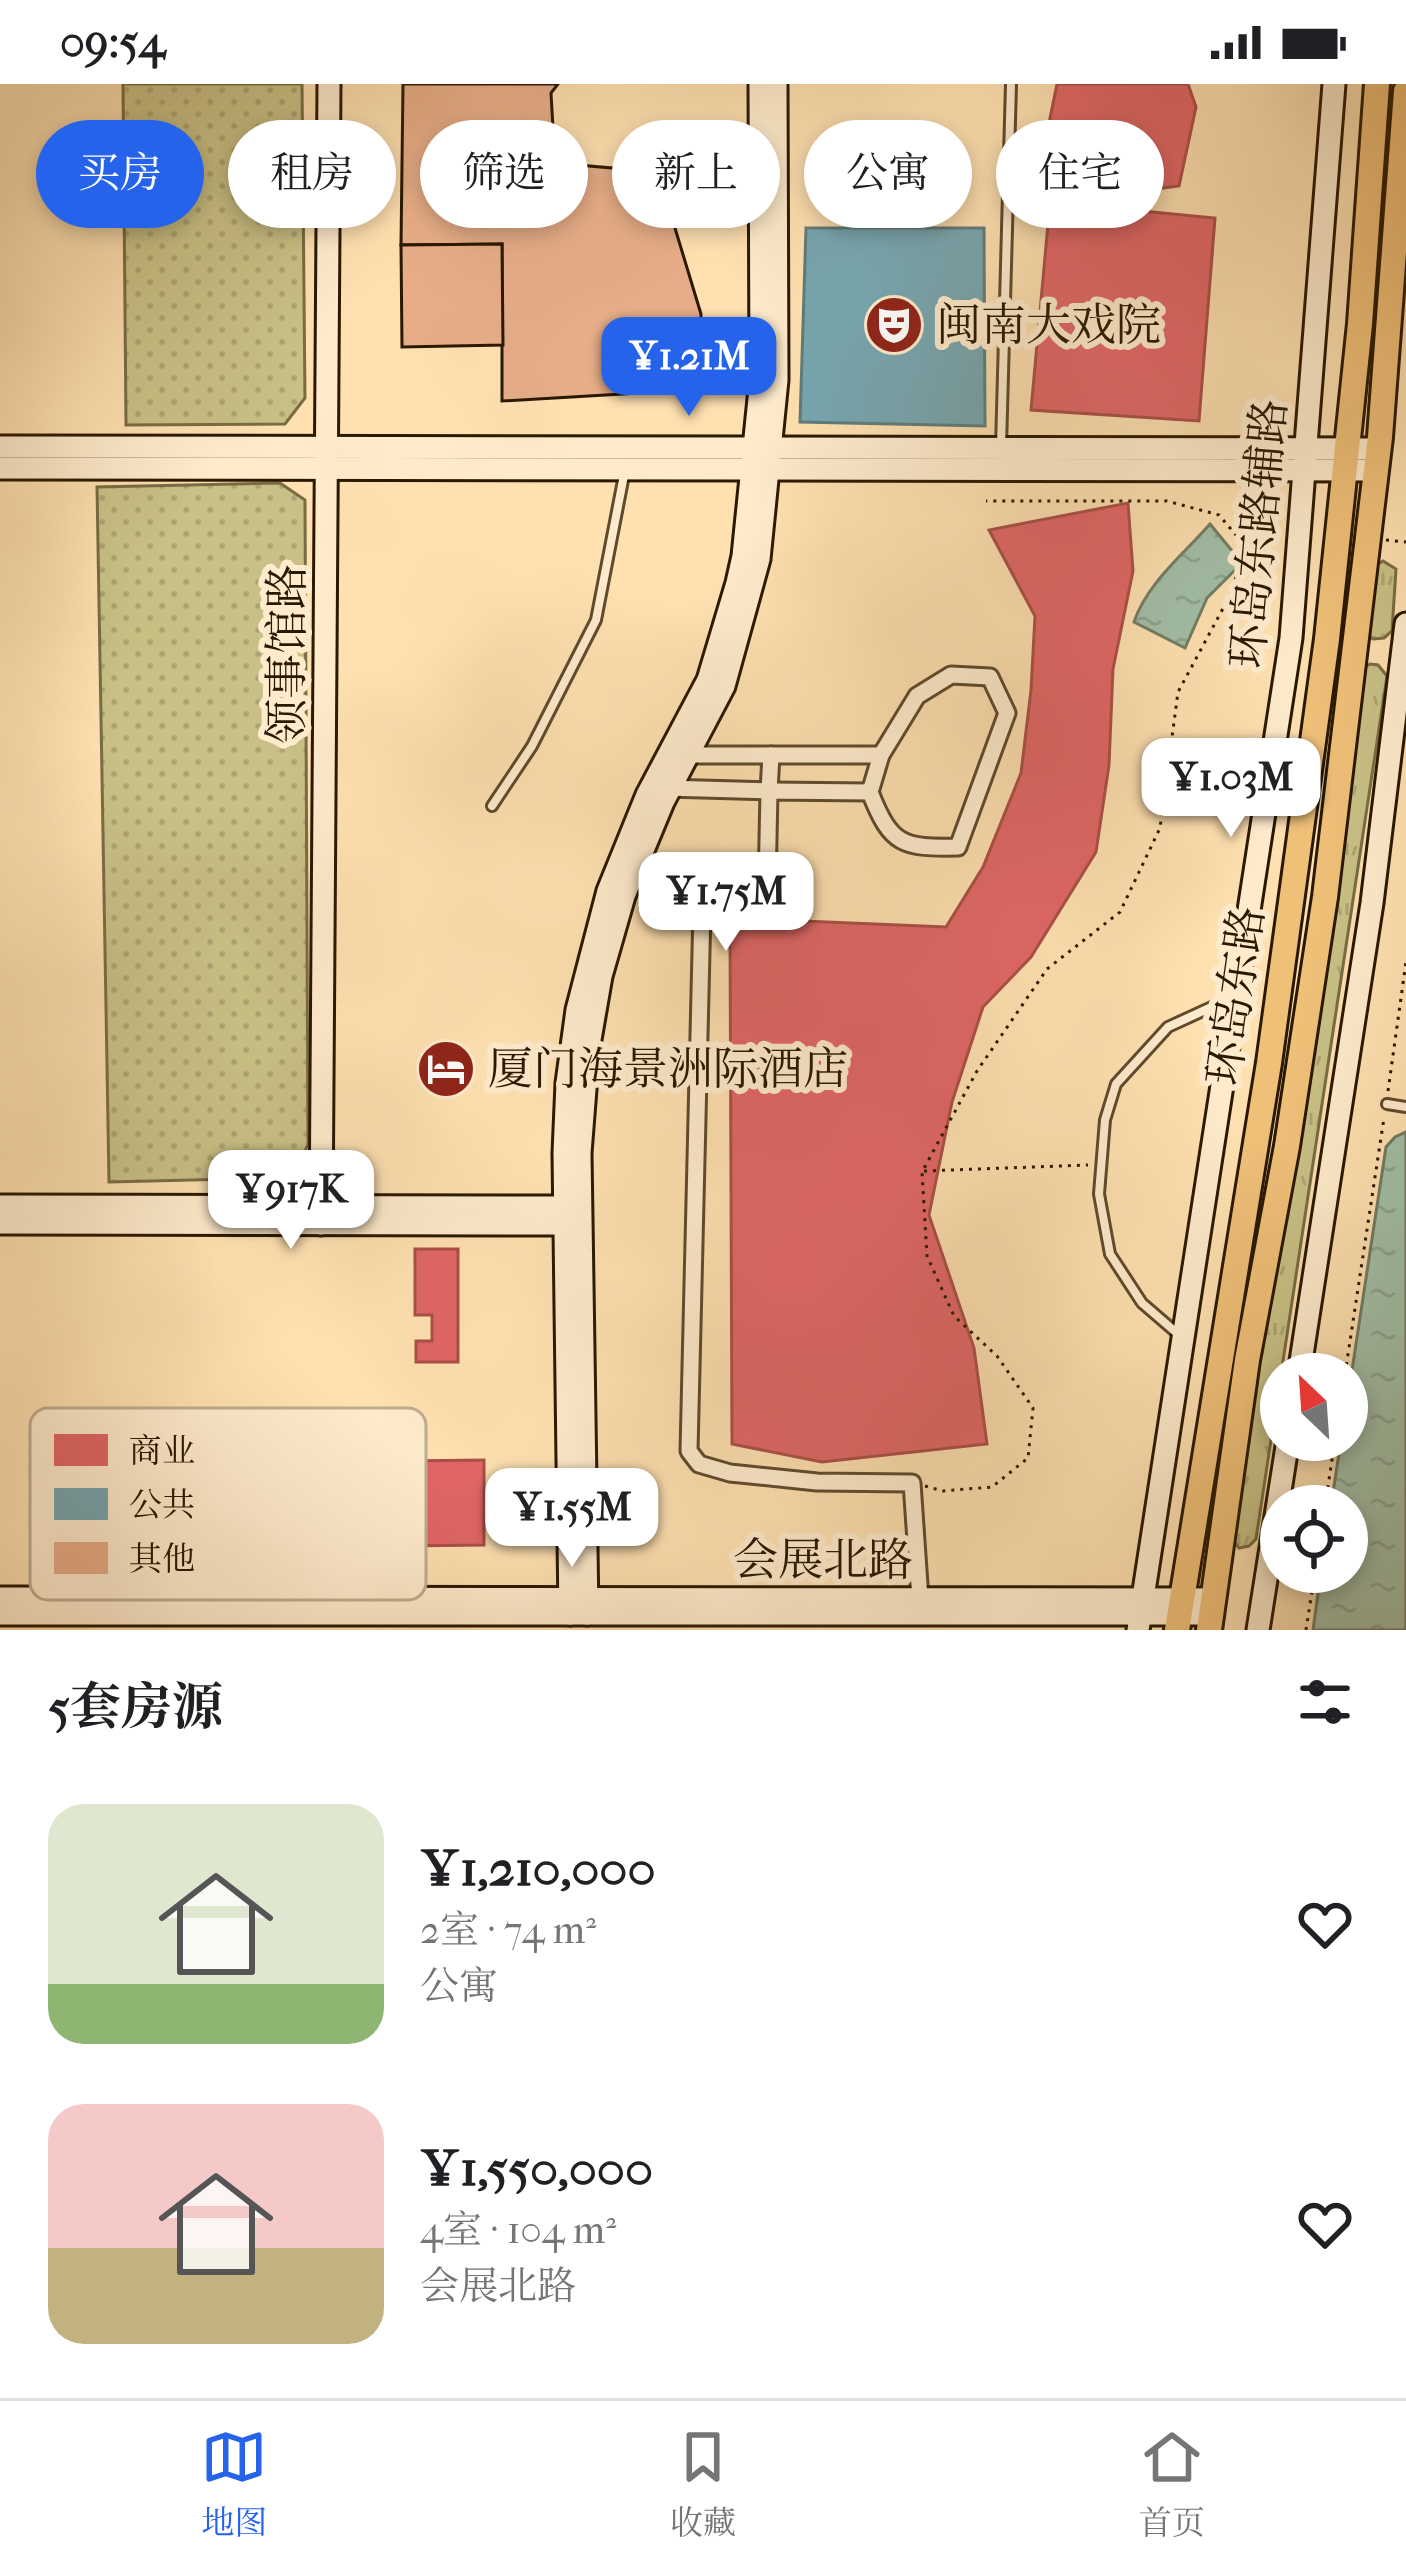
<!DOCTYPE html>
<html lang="zh">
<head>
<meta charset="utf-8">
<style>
	:root { --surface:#fff; --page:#f2f2f2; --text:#202124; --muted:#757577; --line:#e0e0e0; --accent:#2563eb }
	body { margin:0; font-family:"IM FELL French Canon","Noto Serif SC",serif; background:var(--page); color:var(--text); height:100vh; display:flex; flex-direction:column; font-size:45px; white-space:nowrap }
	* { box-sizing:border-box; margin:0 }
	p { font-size:39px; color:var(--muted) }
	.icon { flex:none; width:66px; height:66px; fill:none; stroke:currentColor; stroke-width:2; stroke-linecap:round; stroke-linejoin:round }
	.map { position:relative; height:1546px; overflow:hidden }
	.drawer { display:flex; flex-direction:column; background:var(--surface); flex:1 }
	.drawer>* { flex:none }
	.hud { position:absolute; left:36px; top:36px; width:1335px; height:108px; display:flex; gap:24px }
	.needle { width:78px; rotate:335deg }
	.tools { position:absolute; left:1260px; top:1269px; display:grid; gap:24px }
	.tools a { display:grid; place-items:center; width:108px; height:108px; border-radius:50%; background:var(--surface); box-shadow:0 6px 18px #0003; font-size:60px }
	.price { position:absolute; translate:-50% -102px; padding:0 27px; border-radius:24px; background:#fff; color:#222; font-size:39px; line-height:78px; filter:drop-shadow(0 3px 6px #0008) }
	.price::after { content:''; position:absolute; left:50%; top:72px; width:36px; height:27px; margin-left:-18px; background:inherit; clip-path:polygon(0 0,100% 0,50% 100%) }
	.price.on { background:var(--accent); color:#fff }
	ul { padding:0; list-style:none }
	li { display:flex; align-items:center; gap:36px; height:300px; padding:0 48px }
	li span { display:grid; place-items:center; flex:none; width:336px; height:240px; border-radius:36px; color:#555 }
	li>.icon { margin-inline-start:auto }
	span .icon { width:144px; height:144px; fill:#fffc; stroke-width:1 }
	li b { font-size:51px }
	h2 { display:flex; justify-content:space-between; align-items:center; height:144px; padding:0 48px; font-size:51px }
	.tag { padding:0 42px; border-radius:54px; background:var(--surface); box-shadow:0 6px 18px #0003; font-size:42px; line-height:108px }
	.tag.on { background:var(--accent); color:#fff }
	.status { display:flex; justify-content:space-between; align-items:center; height:84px; padding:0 60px; background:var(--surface); direction:ltr }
	.status svg { height:33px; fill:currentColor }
	.tab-bar { display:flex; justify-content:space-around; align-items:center; height:168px; border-top:3px solid var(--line); background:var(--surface); font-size:33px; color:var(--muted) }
	.tab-bar a { display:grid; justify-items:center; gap:6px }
	.tab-bar .on { color:var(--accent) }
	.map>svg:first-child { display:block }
	.grass { fill:url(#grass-tufts); stroke:#796c43; stroke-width:3 }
	.park { fill:url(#park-dots); stroke:#796c43; stroke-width:3 }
	.water { fill:url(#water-ripples); stroke:#717c64; stroke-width:3 }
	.shops { fill:#e06666; stroke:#a94f47; stroke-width:3 }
	.public { fill:#76a5af; stroke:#5f7b7a; stroke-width:3 }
	.building { fill:#e6ad88; stroke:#2a1800; stroke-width:3 }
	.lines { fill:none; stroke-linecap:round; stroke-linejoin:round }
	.lane-casing { stroke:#5f4a2c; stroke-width:14 }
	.street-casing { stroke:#5f4a2c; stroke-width:21 }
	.secondary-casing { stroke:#2a1800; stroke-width:27 }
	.primary-casing { stroke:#2a1800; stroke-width:30 }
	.path { stroke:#2a1800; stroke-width:3; stroke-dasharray:3 6; stroke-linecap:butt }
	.lane { stroke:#feebcc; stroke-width:8 }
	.street { stroke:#feebcc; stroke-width:15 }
	.secondary { stroke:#feebcc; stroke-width:21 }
	.primary { stroke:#efc078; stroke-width:24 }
	.labels { text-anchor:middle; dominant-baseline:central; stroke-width:12; stroke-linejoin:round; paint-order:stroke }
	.poi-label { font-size:45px; fill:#2a1800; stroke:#feebcc; text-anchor:start }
	.street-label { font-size:45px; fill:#2a1800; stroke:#feebcc }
	.key { fill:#feebcc; stroke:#beac8f; stroke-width:3 }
	.key-label { font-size:33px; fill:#2a1800 }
</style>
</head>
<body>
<div class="status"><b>09:54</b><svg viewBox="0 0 49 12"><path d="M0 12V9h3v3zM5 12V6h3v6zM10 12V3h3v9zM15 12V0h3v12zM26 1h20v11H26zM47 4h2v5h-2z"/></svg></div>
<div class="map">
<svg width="1406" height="1546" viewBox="0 0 1406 1546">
	<defs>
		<pattern id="grass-tufts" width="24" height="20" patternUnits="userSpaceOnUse" patternTransform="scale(3)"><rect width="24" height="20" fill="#c8c086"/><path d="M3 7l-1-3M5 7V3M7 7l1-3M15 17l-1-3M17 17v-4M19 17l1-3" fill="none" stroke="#aca472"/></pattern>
		<pattern id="park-dots" width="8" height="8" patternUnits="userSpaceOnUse" patternTransform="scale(3)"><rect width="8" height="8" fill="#c8c086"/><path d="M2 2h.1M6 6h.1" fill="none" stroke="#aca472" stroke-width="1.8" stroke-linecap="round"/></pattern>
		<pattern id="water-ripples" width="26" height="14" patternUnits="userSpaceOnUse" patternTransform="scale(3)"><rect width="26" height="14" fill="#a1bea7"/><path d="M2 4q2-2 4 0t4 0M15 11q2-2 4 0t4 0" fill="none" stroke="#8ba38e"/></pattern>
	</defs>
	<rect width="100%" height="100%" fill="#fee0b1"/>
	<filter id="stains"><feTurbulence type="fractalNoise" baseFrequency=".00167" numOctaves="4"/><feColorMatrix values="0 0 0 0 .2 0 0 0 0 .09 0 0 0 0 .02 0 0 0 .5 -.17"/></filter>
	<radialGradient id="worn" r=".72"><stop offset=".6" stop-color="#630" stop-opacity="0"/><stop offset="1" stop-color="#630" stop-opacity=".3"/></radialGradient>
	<g class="grass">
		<polygon points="1383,477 1396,485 1392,547 1384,554 1373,555 1365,549 1373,483"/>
		<polygon points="1370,580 1378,581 1387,592 1256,1455 1249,1462 1239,1464 1232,1455 1360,586"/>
	</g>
	<g class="park">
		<polygon points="123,0 302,0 305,314 285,340 126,341"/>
		<polygon points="280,399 305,416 308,1060 297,1086 281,1094 109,1098 97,403"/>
	</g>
	<g class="water">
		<path d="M1210,440L1242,479L1207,514L1185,564L1134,538C1147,499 1184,470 1210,440Z"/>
		<polygon points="1406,1048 1406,1546 1313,1546 1321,1488 1347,1488 1347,1422 1331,1422 1341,1356 1347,1356 1347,1319 1386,1063 1395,1053"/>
	</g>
	<g class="shops">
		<polygon points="1057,0 1188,0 1196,23 1179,102 1133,108 1092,100 1046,54"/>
		<polygon points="1050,118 1215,134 1199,337 1031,326"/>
		<polygon points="1128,419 1133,487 1113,585 1109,681 1096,768 1031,873 983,923 952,1018 929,1131 974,1264 987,1360 822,1378 732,1360 730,844 803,837 946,843 983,783 1021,689 1031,606 1035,532 989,446"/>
		<polygon points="415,1165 458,1165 458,1278 416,1278 416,1257 432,1257 432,1231 415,1231"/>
		<polygon points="484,1376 484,1461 400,1462 400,1377"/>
	</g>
	<polygon class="public" points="806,144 984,144 985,342 800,338"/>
	<g class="building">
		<polygon points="403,0 558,0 551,9 555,79 658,88 701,230 701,277 673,307 502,317 502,160 401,161"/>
		<polygon points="502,160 503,261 402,263 401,161"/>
	</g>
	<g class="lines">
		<g class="lane-casing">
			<g id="lane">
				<polyline points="1001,363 1011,0"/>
				<polyline points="492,722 532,662 596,536 625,386"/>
				<polyline points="1387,1020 1406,1023"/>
				<polyline points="1178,1250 1142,1219 1110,1170 1099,1110 1105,1036 1116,1000 1168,943 1229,915"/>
			</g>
		</g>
		<g class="street-casing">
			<g id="street">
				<polyline points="680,671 881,671"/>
				<polyline points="666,704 769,707 771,671"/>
				<path d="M870,708L881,671L917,612L951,591L990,593L1007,629L958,763C903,764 891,762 870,708L769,707L767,804L712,811L702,826L689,1367L699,1380L730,1389L817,1398L912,1399L920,1515"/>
			</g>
		</g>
		<g class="secondary-casing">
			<g id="secondary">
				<polyline points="0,363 1378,365"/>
				<polyline points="0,384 1376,386"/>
				<polyline points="0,1122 575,1123"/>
				<polyline points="0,1139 575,1140"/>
				<polyline points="321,1140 329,0"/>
				<polyline points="1299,1290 1372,819 1406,540"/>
				<polyline points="0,1514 1214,1515"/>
				<polyline points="0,1530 1212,1530"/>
				<polyline points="570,1530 564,1069 567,999 577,926 608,807 647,711 708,596 737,499 743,472 761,295 760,0"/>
				<polyline points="587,1530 580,1069 588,967 601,892 624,812 663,718 724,602 759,475 777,296 776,0"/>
				<polyline points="1138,1546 1291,554 1334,0"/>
				<polyline points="1258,1546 1288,1356"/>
			</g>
		</g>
		<g class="primary-casing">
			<g id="primary">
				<polyline points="1177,1546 1269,979 1327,555 1360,240 1377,0"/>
				<polyline points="1209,1546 1247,1276 1287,1062 1325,813 1380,353 1406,7"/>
			</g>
		</g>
		<g class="path">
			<polyline points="1386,456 1406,458"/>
			<polyline points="1388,1007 1406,878"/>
			<polyline points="924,1087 1088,1081"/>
			<polyline points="1345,1290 1384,1034"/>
			<polyline points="925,1402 943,1407 992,1403 1028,1374 1033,1324 997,1272 954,1232 927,1172 922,1088 977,987 1047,885 1120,828 1160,744 1178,608 1234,504 1241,457 1219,431 1167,417 986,417"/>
			<polyline points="1325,1422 1335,1356"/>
			<polyline points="1306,1546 1315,1488"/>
		</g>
		<use href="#lane" class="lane"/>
		<use href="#street" class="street"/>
		<use href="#secondary" class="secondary"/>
		<use href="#primary" class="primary"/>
	</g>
	<defs>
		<g id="theatre-disc" transform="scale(3)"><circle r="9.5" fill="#8f2418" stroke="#feebcc"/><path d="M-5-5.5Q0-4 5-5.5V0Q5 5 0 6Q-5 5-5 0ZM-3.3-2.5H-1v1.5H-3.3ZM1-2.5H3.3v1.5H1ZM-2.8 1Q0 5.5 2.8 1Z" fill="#fff"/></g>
		<g id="hotel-disc" transform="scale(3)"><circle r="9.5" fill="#8f2418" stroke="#feebcc"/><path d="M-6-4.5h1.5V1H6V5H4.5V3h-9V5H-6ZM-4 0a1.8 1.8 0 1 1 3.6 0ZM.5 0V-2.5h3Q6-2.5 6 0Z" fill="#fff"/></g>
	</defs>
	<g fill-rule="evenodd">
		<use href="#theatre-disc" x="894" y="241"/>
		<use href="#hotel-disc" x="446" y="985"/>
	</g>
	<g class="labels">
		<g class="poi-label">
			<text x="936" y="241">闽南大戏院</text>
			<text x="488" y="985">厦门海景洲际酒店</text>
		</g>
		<g class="street-label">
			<text transform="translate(1259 450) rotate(-85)">环岛东路辅路</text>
			<text transform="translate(287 570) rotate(-90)">领事馆路</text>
			<text transform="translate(1236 912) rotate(-82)">环岛东路</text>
			<text x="823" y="1476">会展北路</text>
		</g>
	</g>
	<rect x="30" y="1324" width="396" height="192" rx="18" class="key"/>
	<rect x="54" y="1350" width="54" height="32" fill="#e06666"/>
	<rect x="54" y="1404" width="54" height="32" fill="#76a5af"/>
	<rect x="54" y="1458" width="54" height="32" fill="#e6ad88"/>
	<g class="key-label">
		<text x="129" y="1378">商业</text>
		<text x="129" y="1432">公共</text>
		<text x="129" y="1486">其他</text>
	</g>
	<rect width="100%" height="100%" filter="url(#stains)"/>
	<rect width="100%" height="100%" fill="url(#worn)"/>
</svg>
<div class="tools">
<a><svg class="needle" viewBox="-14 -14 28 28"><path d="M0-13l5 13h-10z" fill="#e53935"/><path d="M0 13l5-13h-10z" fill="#757577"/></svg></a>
<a><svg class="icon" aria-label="locate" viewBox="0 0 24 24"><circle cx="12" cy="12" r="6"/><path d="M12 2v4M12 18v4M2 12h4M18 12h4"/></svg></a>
</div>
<b class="price on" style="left:689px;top:335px">¥1.21M</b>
<b class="price" style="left:1231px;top:756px">¥1.03M</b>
<b class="price" style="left:726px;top:870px">¥1.75M</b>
<b class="price" style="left:291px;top:1168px">¥917K</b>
<b class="price" style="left:572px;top:1486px">¥1.55M</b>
<div class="hud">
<a class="tag on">买房</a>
<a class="tag">租房</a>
<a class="tag">筛选</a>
<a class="tag">新上</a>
<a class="tag">公寓</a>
<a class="tag">住宅</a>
</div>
</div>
<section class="drawer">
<h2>5套房源<svg class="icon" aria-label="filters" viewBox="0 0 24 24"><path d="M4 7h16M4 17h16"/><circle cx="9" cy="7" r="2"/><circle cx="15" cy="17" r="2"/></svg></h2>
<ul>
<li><span style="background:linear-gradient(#dfe7d0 75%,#8fb573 0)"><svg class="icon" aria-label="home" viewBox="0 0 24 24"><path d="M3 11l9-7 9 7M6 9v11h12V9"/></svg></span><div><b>¥1,210,000</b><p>2室 · 74 m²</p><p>公寓</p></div><svg class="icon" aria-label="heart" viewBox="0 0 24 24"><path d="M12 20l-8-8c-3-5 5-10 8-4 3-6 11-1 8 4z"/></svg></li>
<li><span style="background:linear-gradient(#f6c9c9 60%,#c2b280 0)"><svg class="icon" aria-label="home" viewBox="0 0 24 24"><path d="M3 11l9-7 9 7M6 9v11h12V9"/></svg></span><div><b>¥1,550,000</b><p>4室 · 104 m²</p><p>会展北路</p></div><svg class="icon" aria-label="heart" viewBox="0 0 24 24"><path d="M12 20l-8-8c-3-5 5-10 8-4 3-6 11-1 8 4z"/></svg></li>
</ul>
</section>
<nav class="tab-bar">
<a class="on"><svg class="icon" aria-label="map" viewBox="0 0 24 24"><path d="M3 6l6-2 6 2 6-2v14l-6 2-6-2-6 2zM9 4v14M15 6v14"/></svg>地图</a>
<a><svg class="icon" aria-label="saved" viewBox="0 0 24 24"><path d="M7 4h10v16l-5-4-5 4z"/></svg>收藏</a>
<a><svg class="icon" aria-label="home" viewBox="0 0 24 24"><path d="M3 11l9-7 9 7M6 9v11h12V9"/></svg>首页</a>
</nav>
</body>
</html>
